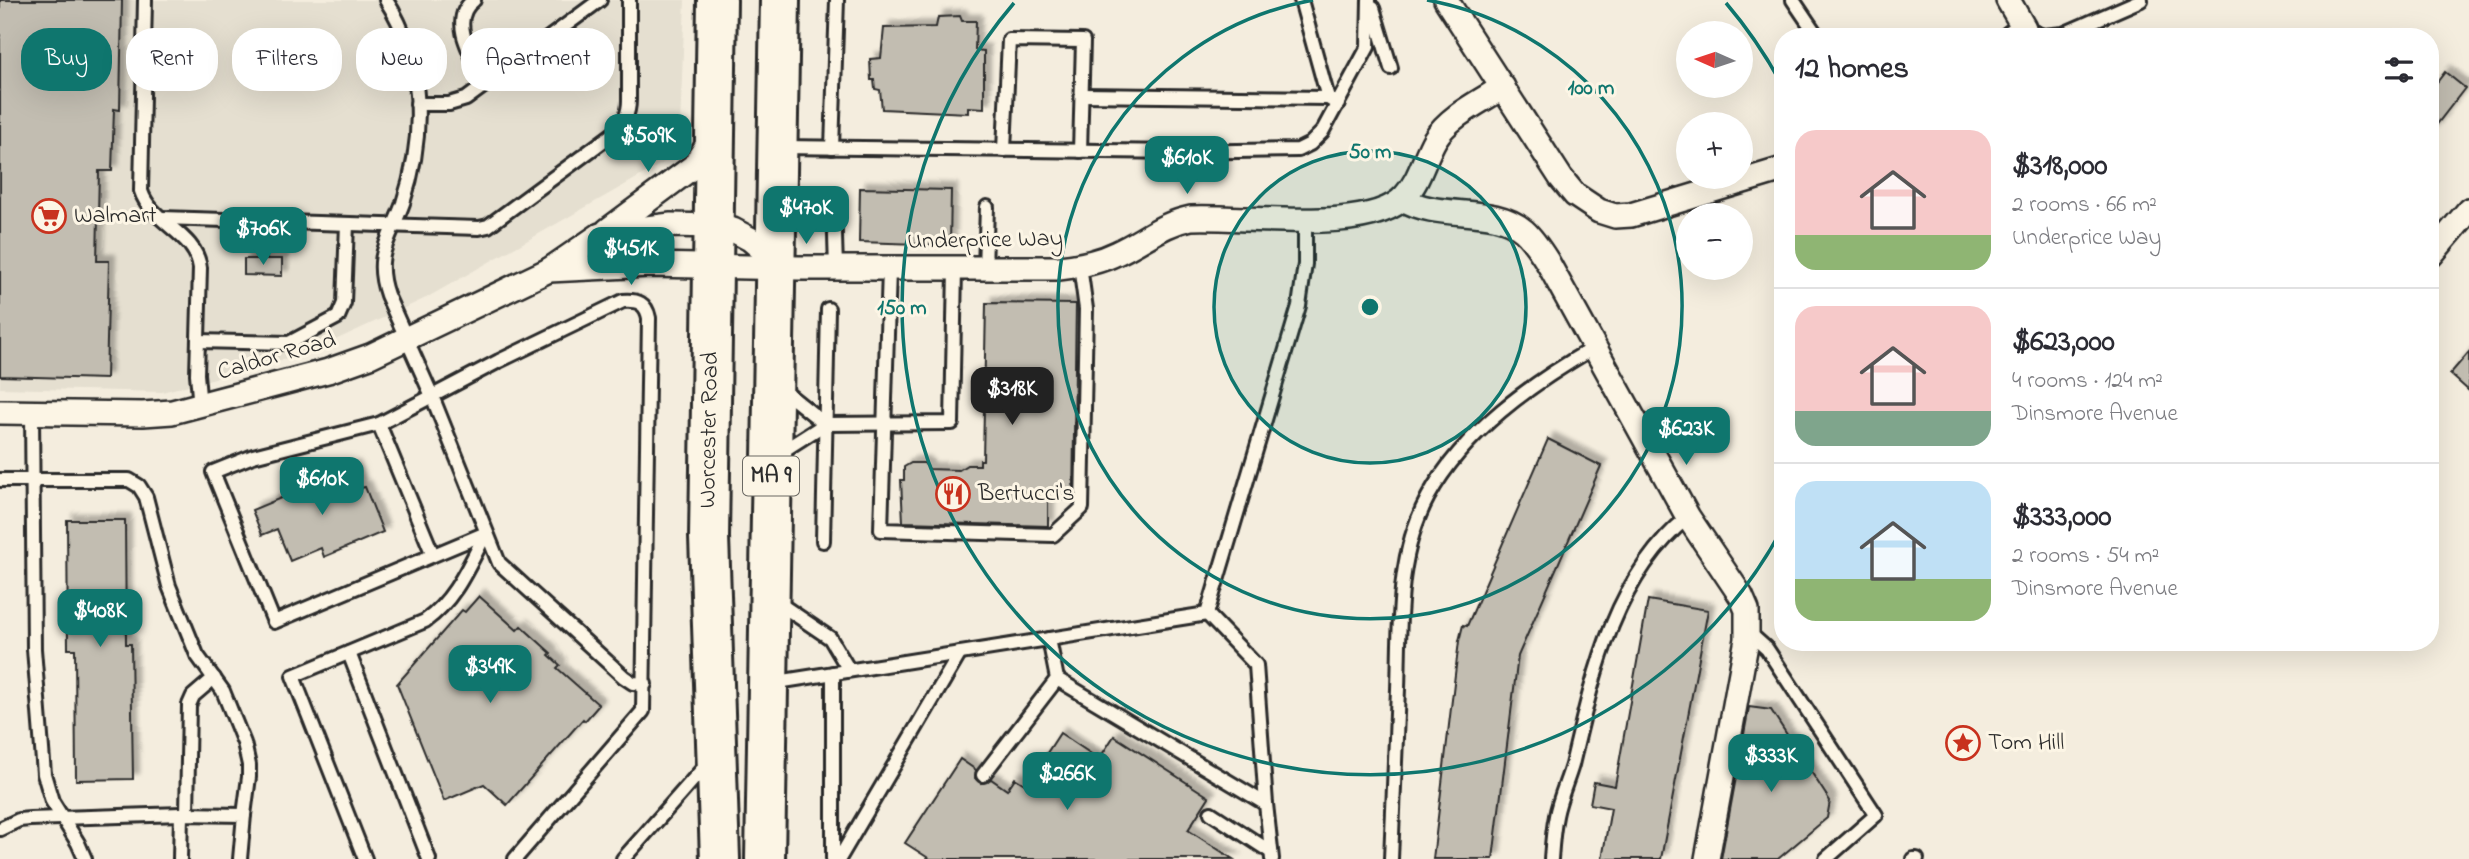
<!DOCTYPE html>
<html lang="en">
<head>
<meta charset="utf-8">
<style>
	:root { --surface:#fff; --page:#f2f2f3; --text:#2b2b33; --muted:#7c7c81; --line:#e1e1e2; --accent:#0f766e }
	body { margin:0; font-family:"Indie Flower",sans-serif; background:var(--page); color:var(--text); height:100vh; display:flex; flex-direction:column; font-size:26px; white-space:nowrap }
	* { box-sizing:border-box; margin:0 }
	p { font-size:23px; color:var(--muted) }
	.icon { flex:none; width:38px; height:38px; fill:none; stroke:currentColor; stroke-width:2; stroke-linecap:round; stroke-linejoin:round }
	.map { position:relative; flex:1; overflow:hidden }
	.details { position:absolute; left:1774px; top:28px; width:665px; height:623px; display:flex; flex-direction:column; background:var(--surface); border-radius:28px; box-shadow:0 7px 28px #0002 }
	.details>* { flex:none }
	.hud { position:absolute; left:21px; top:28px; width:665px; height:63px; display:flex; gap:14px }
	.needle { width:46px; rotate:273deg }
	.buttons { position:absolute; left:1676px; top:21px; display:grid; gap:14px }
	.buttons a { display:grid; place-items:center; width:77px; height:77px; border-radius:50%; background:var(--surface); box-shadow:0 7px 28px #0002; font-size:35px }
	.price { position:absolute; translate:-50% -60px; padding:0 16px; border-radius:14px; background:var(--accent); color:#fff; font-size:23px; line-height:46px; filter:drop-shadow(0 2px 4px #0008) }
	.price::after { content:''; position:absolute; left:50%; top:42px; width:21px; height:16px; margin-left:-10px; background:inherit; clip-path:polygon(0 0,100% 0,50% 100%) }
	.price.active { background:#222; color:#fff }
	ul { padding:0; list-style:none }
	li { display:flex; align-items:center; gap:21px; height:175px; padding:0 21px }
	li+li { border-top:2px solid var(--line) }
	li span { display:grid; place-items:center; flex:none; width:196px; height:140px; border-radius:21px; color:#555 }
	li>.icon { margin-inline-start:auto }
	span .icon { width:84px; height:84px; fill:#fffc; stroke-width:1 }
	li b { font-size:30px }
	h2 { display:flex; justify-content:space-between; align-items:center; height:84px; padding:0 21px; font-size:30px }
	.tag { padding:0 24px; border-radius:28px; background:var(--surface); box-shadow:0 7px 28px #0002; font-size:24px; line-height:63px }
	.tag.active { background:var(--accent); color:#fff }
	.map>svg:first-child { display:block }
	.built { fill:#e5dfd0 }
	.building { fill:#c2bdb1; stroke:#2b2b2b; stroke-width:2; filter:url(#shadow) }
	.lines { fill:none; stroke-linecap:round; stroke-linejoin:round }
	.lane-casing { stroke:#2b2b2b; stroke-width:18 }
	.street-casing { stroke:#2b2b2b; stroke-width:28 }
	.highway-casing { stroke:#2b2b2b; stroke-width:44 }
	.lane { stroke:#fcf5e5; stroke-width:12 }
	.street { stroke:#fcf5e5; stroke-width:23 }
	.highway { stroke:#fcf5e5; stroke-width:38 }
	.ring { fill:none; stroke:#0f766e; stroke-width:3.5 }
	.labels { text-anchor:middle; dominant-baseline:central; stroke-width:6; stroke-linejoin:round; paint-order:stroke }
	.shield { fill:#fcf5e5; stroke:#6a6863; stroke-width:2 }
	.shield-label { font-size:23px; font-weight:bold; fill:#2b2b2b }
	.poi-label { font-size:24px; fill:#2b2b2b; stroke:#fcf5e5; text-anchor:start }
	.street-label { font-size:24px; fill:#2b2b2b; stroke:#fcf5e5 }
	.centre { fill:#0f766e; stroke:#fcf5e5; stroke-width:3.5 }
	.ring-label { font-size:21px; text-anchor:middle; font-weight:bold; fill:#0f766e; stroke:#fcf5e5; stroke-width:6; stroke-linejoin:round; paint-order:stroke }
</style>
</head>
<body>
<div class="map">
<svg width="2469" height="859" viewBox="0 0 2469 859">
	<defs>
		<filter id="shadow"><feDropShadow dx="6" dy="-6" stdDeviation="2" flood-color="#0004"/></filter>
	</defs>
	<rect width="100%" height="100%" fill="#f4edde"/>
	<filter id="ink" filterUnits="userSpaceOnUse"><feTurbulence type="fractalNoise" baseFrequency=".0143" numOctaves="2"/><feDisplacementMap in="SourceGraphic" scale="14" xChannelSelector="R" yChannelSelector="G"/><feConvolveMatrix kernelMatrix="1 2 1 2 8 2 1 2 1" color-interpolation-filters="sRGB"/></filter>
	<g filter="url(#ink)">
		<polygon class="built" points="0,0 685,0 679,154 426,298 305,354 162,392 0,388"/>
		<g class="building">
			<polygon points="0,0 122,0 120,110 114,109 112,171 99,171 97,261 109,261 106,379 0,376"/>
			<polygon points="960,16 962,21 976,21 975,50 984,51 984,108 968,107 968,113 882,109 880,90 875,89 874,80 871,80 870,59 881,58 884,28 936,27 938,17"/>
			<polygon points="2445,72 2465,88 2431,132 2431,90"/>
			<polygon points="860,188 951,190 950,245 859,242"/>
			<polygon points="244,259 282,259 282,276 244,275"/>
			<polygon points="986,303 1076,304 1073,500 1048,499 1048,526 903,522 901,480 904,480 904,467 911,463 924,463 929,469 959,470 967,465 980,465 980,460 983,460"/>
			<polygon points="2469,352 2469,391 2450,374"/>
			<polygon points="1548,439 1601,466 1518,656 1493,859 1433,859 1459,641 1463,625 1467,626"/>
			<polygon points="353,468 361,488 365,487 383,532 324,557 321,548 290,561 277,529 262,535 252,510"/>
			<polygon points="67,520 125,520 126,644 131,644 133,779 76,780 75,649 68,649"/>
			<polygon points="479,596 517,630 521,626 551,653 549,655 560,665 557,668 599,705 585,721 583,719 507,805 484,784 444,801 397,684 462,610 465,612"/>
			<polygon points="1648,600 1708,610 1661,859 1602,859 1611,808 1590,804 1594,782 1615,786"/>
			<polygon points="1749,707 1771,710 1830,801 1827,818 1778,859 1721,859"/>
			<polygon points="1060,733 1099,759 1114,736 1209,797 1188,830 1233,859 930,859 905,843 960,759 976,770 975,778 981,783 991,779 1007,790 1015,778 1026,785"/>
		</g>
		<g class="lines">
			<g class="lane-casing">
				<g id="lane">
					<path d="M145,0L141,191C151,223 196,233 200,268L197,374L200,407"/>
					<path d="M386,0C425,60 425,137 403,203C390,239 373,255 387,295L432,396L499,563L624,677L633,683L645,684"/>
					<path d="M474,0C446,20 475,61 486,84"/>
					<polyline points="1301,0 1328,98"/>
					<polyline points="1793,0 1818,37"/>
					<polyline points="1373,8 1391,68"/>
					<polyline points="2024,28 2043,36 2063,34 2141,0"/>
					<polyline points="1082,95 1328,98 1338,104"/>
					<polyline points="417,104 449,104 466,99 600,0"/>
					<polyline points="781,147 1180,152 1298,150 1310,144 1322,132 1368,47 1369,0"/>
					<polyline points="832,148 837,0"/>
					<polyline points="1004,150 1009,40 1083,41 1080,151"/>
					<polyline points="781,204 834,203 836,268"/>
					<path d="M162,218L479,228L488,226L614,133C624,123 629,114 629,100V0"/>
					<polyline points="889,269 881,530 1053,535 1082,508 1086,309 1080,266"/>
					<polyline points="985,269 987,207"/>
					<polyline points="198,341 289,343 338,317 344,303 347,224"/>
					<polyline points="779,387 825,424"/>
					<polyline points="32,413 34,649 44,774 52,801 78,843 85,859"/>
					<polyline points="379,424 433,555"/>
					<polyline points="778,454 825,424 952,423 955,269"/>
					<polyline points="0,480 129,480 139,486 146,497 169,586 197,655 223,691 244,743 249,765 249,777 244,815"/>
					<path d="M486,533L274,622L213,472L253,456L379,424L499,361L623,301C638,300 646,303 649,318L643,711L515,859"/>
					<polyline points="823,541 828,309"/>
					<polyline points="774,600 830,638 849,670"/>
					<polyline points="1207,614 1256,665 1266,804 1272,859"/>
					<polyline points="1748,632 1767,649 1876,815 1826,859"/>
					<polyline points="349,653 429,859"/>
					<polyline points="1057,679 1266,804"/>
					<polyline points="771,683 1207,614 1299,306 1305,264 1305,220"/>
					<polyline points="983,775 1057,679 1049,639"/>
					<polyline points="1211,813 1271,852"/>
					<polyline points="187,814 189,705 193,696 214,678"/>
					<polyline points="0,829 19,820 30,819 181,814 244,815 240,859"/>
					<polyline points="180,859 181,814"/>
					<path d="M365,859L293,676L425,621C456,599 469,565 486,533"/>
					<polyline points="623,859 707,764"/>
					<polyline points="833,859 833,673"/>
					<polyline points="839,859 960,653"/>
					<path d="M1391,859C1393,802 1396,746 1398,689C1400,625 1396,556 1428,497C1464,431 1531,384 1595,347"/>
					<path d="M1551,859C1552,845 1553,830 1556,816C1559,799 1567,782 1572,765C1593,676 1614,577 1688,517"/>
					<polyline points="1913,859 1917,859"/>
				</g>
			</g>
			<g class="street-casing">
				<g id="street">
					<polyline points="1446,0 1561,178 1575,195 1599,211 1615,216 1631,215 1783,169"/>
					<polyline points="2008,0 2024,28 2011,37"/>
					<path d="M1403,199C1439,221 1493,204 1524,231C1533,239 1540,250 1547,261L1688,517L1741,596L1747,610V639L1707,859"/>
					<polyline points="608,230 694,166 710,141"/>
					<polyline points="2431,255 2469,210"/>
					<path d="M549,270L650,265L799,268H1059C1079,266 1099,262 1117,253C1144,241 1161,224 1191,218C1243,215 1371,235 1405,196C1420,180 1424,158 1435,139C1449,116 1480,102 1503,87"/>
					<polyline points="0,412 143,414 172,412 328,371 370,356 549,270 600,235 622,231 671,225 713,226 733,230 750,239 763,250 775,267"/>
				</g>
			</g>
			<g class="highway-casing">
				<g id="highway">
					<polyline points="717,0 709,537 720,859"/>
					<polyline points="765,859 780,0"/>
				</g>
			</g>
			<use href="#lane" class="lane"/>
			<use href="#street" class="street"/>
			<use href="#highway" class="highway"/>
		</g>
	</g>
	<circle cx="1370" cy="307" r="156" fill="#0f766e" fill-opacity=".12"/>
	<g class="ring">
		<circle cx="1370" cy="307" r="156"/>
		<path d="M1427 0A312 312 0 1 1 1313 0"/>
		<path d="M1783 527A468 468 0 1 1 1014 3M1726 3A468 468 0 0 1 1783 87"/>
	</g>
	<defs>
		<g id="supermarket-ring" transform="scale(1.75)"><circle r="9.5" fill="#fcf5e5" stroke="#c8321e" stroke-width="1.5"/><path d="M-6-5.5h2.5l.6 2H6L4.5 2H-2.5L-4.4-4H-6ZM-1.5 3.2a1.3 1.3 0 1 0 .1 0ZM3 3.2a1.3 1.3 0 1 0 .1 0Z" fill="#c8321e"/></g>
		<g id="restaurant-ring" transform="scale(1.75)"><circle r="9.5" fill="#fcf5e5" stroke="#c8321e" stroke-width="1.5"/><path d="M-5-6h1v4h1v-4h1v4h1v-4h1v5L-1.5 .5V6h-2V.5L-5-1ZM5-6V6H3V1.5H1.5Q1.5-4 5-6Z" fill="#c8321e"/></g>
		<g id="sight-ring" transform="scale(1.75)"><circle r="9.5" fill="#fcf5e5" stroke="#c8321e" stroke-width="1.5"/><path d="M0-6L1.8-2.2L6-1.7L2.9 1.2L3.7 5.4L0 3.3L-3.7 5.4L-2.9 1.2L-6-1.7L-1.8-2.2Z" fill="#c8321e"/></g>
	</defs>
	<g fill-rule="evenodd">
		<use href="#supermarket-ring" x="49" y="216"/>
		<use href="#restaurant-ring" x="953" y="494"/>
		<use href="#sight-ring" x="1963" y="743"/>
	</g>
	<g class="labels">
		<rect class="shield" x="743" y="456.5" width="56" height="39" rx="5"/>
		<g class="shield-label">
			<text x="771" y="476">MA 9</text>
		</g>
		<g class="poi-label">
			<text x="74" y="216">Walmart</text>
			<text x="978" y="494">Bertucci's</text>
			<text x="1988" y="743">Tom Hill</text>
		</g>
		<g class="street-label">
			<text transform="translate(985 241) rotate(-1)">Underprice Way</text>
			<text transform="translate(277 357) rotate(-16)">Caldor Road</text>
			<text transform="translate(710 430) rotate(-89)">Worcester Road</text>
		</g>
	</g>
	<circle cx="1370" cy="307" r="10" class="centre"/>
	<g class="ring-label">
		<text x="1591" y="94">100 m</text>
		<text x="1370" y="158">50 m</text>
		<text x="902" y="314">150 m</text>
	</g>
</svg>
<div class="buttons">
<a><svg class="needle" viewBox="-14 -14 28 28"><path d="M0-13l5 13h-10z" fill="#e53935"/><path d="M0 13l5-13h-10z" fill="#7c7c81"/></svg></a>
<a>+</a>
<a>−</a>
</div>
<b class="price" style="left:648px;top:174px">$509K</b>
<b class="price" style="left:1187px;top:196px">$610K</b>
<b class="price" style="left:806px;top:246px">$470K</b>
<b class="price" style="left:263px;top:267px">$706K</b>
<b class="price" style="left:631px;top:287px">$451K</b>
<b class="price active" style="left:1012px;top:427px">$318K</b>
<b class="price" style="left:1686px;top:467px">$623K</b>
<b class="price" style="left:322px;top:517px">$610K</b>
<b class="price" style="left:100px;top:649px">$408K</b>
<b class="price" style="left:490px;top:705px">$349K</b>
<b class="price" style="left:1771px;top:794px">$333K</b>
<b class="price" style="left:1067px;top:812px">$266K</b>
<div class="hud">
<a class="tag active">Buy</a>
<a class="tag">Rent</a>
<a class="tag">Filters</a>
<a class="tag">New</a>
<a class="tag">Apartment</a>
</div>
<section class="details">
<h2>12 homes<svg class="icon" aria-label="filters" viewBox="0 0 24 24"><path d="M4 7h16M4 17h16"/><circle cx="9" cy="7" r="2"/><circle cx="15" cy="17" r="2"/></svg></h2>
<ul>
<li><span style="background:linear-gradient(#f6c9c9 75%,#8fb573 0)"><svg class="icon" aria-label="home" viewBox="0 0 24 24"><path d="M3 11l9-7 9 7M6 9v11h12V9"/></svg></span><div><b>$318,000</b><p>2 rooms · 66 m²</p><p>Underprice Way</p></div></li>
<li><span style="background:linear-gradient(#f6c9c9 75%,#7fa58c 0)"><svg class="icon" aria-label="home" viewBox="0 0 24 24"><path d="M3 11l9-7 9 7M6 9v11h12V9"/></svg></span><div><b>$623,000</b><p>4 rooms · 124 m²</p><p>Dinsmore Avenue</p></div></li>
<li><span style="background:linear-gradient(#bfe0f5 70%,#8fb573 0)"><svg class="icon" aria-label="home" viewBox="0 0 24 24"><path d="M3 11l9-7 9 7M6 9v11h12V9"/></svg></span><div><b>$333,000</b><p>2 rooms · 54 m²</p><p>Dinsmore Avenue</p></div></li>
</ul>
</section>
</div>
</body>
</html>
